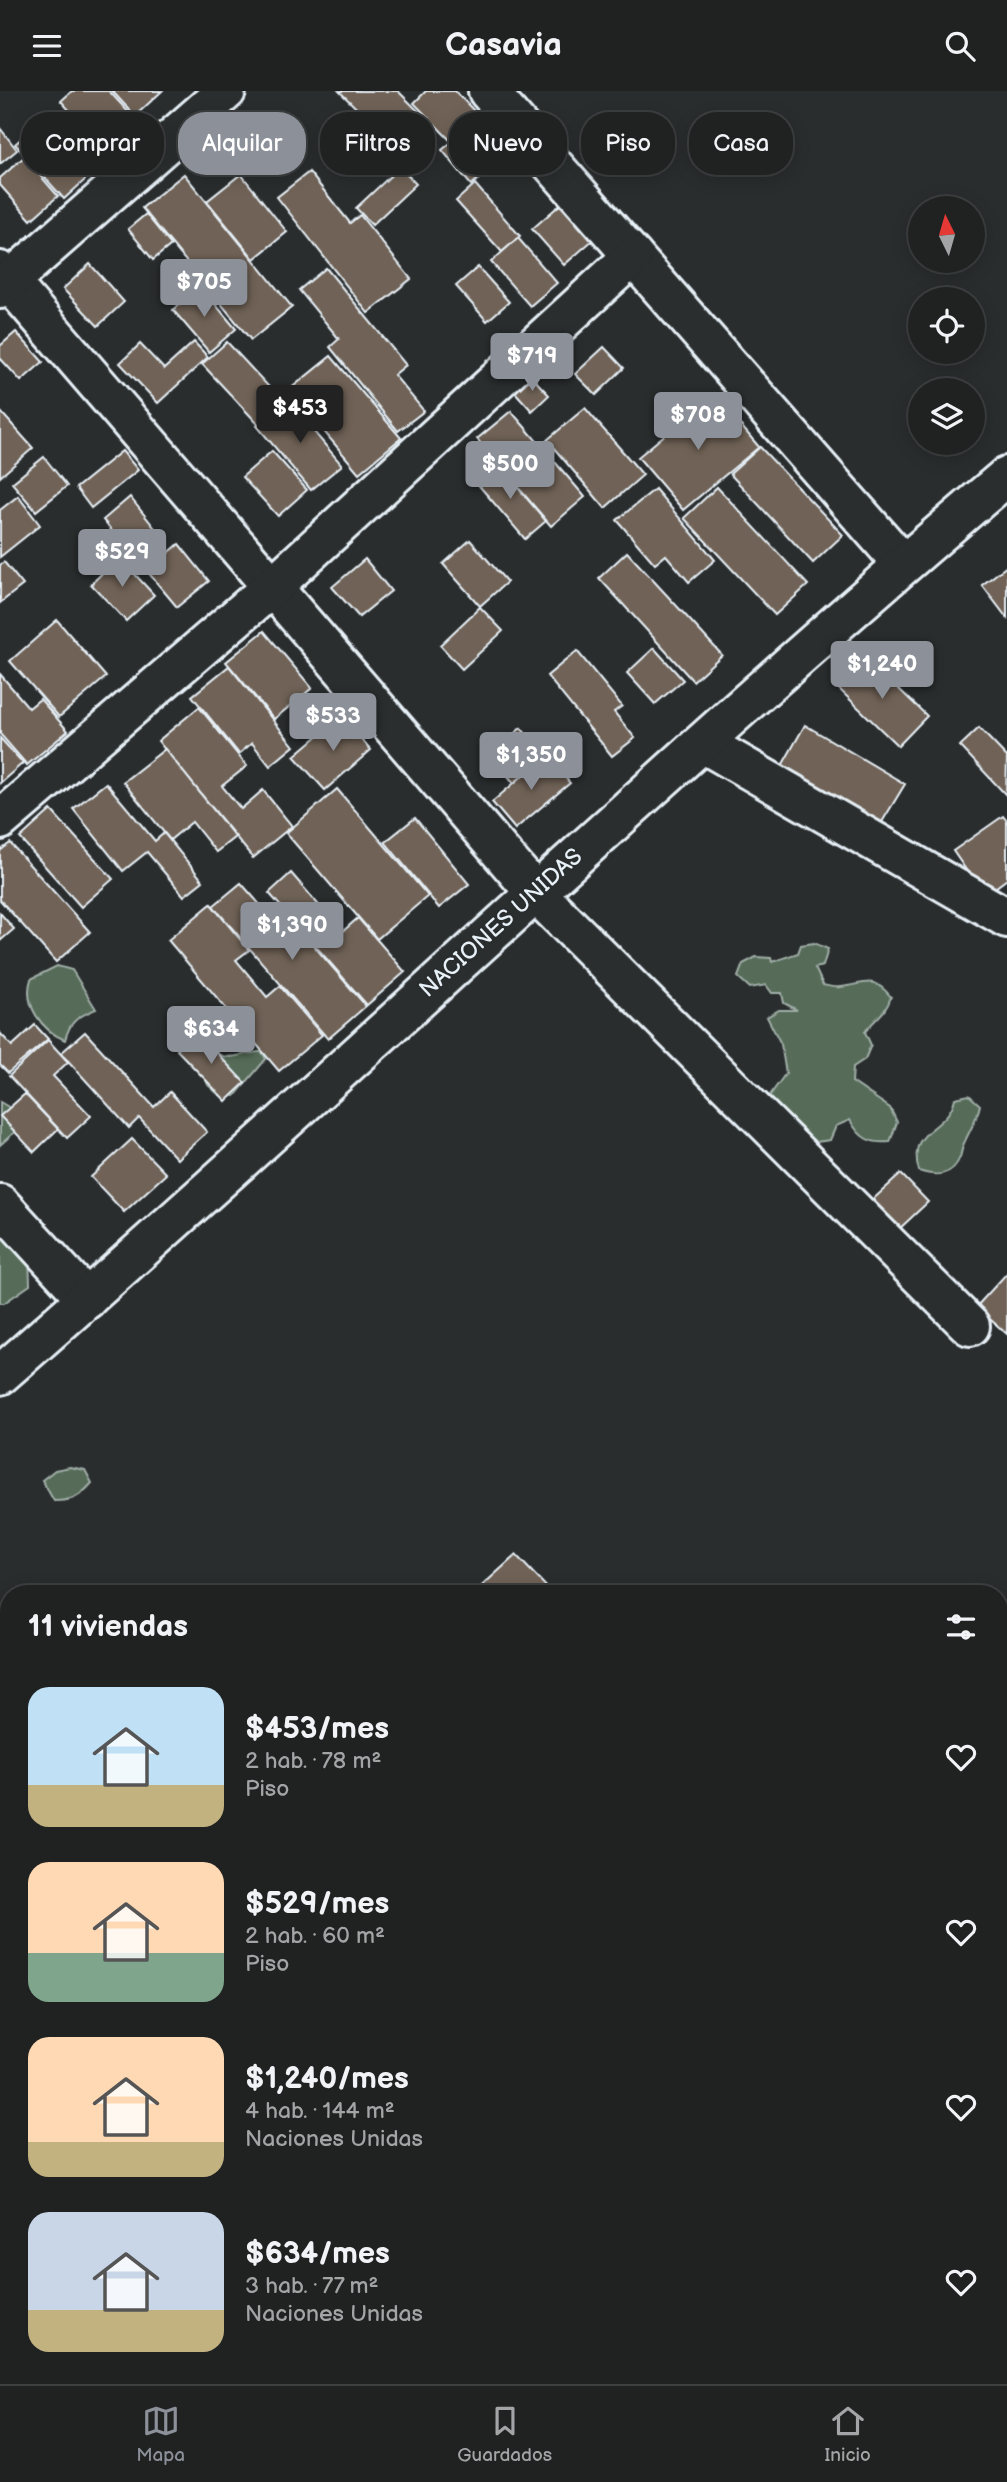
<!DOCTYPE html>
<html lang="es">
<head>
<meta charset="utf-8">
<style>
	:root { --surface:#202222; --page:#2d2f2f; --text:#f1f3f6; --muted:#a2a4a5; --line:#3d3f40; --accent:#8c9099 }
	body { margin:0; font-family:"Balsamiq Sans",sans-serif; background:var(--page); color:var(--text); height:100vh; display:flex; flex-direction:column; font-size:26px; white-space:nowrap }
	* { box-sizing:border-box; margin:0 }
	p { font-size:23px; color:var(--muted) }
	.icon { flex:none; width:38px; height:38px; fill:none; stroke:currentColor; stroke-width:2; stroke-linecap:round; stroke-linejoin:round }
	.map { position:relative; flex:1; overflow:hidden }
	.sheet { position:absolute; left:0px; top:1494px; width:1008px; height:800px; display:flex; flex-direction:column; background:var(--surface); border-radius:28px 28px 0 0; box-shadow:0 4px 18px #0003,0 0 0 2px var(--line) }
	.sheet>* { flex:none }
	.hud { position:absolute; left:21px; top:21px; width:966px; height:63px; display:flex; gap:14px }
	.needle { width:46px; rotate:355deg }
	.controls { position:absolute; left:908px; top:105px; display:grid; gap:14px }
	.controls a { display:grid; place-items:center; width:77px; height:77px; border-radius:50%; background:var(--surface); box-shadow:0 4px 18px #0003,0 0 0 2px var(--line); font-size:35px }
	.price { position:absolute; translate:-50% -60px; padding:0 16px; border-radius:7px; background:var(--accent); color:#fff; font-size:23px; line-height:46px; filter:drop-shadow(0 2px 4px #0008) }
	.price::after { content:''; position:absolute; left:50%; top:42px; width:21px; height:16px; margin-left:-10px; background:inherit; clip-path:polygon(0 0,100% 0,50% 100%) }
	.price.selected { background:#222; color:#fff }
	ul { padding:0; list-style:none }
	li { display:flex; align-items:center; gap:21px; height:175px; padding:0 28px }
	li span { display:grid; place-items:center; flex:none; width:196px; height:140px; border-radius:21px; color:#555 }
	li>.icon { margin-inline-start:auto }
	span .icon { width:84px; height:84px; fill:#fffc; stroke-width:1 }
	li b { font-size:30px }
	h2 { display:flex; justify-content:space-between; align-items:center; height:84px; padding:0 28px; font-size:30px }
	.pill { padding:0 24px; border-radius:28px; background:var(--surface); box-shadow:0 4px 18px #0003,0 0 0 2px var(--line); font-size:24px; line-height:63px }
	.pill.selected { background:var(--accent); color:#fff }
	header { display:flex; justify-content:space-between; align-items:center; height:91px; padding:0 28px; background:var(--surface); font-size:32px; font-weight:600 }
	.menu { display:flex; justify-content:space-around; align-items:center; height:98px; border-top:2px solid var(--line); background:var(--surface); font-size:19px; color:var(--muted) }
	.menu a { display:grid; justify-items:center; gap:4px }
	.menu .selected { color:var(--accent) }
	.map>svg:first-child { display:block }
	.green { fill:#576c58; stroke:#a0aea8; stroke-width:2 }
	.building { fill:#706256; stroke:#e8f1f8; stroke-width:2 }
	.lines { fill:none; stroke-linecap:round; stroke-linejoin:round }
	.minor-casing { stroke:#e8f1f8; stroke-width:44 }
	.minor { stroke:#2a2d2e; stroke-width:38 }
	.labels { text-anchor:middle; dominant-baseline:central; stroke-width:5; stroke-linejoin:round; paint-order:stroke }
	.street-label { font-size:23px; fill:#e8f1f8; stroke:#2a2d2e }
</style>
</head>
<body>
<header><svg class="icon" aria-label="menu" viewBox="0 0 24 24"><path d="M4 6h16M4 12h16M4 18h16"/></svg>Casavia<svg class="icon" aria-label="search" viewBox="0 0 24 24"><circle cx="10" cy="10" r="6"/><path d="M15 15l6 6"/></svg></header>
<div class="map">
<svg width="1007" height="2293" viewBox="0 0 1007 2293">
	<rect width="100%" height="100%" fill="#2a2d2e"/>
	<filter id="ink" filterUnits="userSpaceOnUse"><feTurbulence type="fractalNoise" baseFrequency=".0143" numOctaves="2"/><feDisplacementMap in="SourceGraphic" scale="14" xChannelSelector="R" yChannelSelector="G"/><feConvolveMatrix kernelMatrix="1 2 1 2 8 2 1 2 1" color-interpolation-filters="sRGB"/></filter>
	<g filter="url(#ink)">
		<g class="green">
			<path d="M814,852L828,858L823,875L815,877L823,894C828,895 835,897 840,896C865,894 872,882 891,906C885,924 875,927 865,941L871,954L865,968L853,976L852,991L890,1017L897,1031L890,1051C869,1053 860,1047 850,1029L836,1035L830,1049L816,1051L803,1061L768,1007L786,982L781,953L767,926L779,919H797L784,912L782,902H772L766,894L750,897L738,886L743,873L756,866L771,867L772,871L798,862L801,854Z"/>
			<path d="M57,875L72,879L96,918C78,926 70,929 65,949C41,939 23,913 31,888Z"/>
			<path d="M184,941C211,945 205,958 222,965C234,969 248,960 262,961L266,968L235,1005L219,1004L208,994L202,979L189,968L181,955Z"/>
			<path d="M969,1004L980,1014C977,1028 971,1037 965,1050C962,1055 962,1060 960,1066C953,1085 936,1086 919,1080C906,1035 948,1042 955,1007Z"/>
			<polygon points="0,1011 22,1024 17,1039 0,1054"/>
			<polygon points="8,1141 29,1164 30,1194 4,1212 0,1212 0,1143"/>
			<path d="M70,1376L85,1379L92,1392C80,1406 72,1410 54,1410L42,1389L55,1379Z"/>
		</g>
		<g class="building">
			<polygon points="72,0 109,0 131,24 99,52 61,10"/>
			<polygon points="112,0 162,0 135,25"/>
			<polygon points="339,0 398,0 436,38 407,67"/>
			<polygon points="426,0 455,0 477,23 450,49 414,12"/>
			<polygon points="488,22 517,57 471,94 442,59"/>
			<polygon points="48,24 97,78 64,108 15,53"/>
			<polygon points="0,37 17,59 0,73"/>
			<polygon points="24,66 58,105 31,129 0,94 0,87"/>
			<polygon points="400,76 416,93 372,134 356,117"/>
			<polygon points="309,81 350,132 360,124 411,188 368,222 277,106"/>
			<polygon points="184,83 292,216 251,249 142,117"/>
			<polygon points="241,83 287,141 254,168 207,110"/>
			<polygon points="475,93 520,145 502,161 456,110"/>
			<polygon points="562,112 594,148 564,174 532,138"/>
			<polygon points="146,123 171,154 153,169 128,138"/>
			<polygon points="518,147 557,192 530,215 491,171"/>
			<polygon points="90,173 124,211 98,235 63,198"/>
			<polygon points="478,176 509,211 487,230 456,195"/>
			<polygon points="326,177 406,274 394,284 424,320 398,340 330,256 339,248 299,199"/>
			<polygon points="200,195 236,238 209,261 173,219"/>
			<polygon points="16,241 43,271 21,290 0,267 0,255"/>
			<polygon points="194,251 208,266 158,312 120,272 140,253 164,278"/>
			<polygon points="227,251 282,310 258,333 202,273"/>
			<polygon points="604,256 624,277 596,304 575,283"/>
			<polygon points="331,265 401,347 359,382 289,299"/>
			<polygon points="531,285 549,304 532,320 514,300"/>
			<polygon points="714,303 759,356 683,419 638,366"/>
			<polygon points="288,310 342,374 311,399 257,335"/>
			<polygon points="585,317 643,384 605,417 547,349"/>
			<polygon points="0,320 33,357 0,386"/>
			<polygon points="511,320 585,406 551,435 477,348"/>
			<polygon points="760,356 843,444 813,472 730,383"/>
			<polygon points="122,360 138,379 91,417 76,397"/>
			<polygon points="272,360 307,399 278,425 242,386"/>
			<polygon points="44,366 67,395 36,420 12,392"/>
			<polygon points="496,371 546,430 525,448 475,390"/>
			<polygon points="717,396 808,494 775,524 684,427"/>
			<polygon points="655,398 715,469 689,491 666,464 655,473 617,429"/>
			<polygon points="18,405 40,434 0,466 0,419"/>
			<polygon points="130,406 158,441 131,463 103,429"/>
			<polygon points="470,449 507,491 480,515 443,473"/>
			<polygon points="179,453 209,490 177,516 147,480"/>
			<polygon points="627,461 722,564 693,590 599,487"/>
			<polygon points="119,466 154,504 126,530 91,493"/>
			<polygon points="365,468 391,500 359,526 332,496"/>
			<polygon points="4,471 23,494 0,512 0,474"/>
			<polygon points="1007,475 1007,527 982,494"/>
			<polygon points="480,516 503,540 462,578 440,554"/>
			<polygon points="57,529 106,586 59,626 10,570"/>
			<polygon points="264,540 312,597 274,628 226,571"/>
			<polygon points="654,557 683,589 655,613 627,582"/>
			<polygon points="577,560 622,615 614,621 635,647 612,665 547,585"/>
			<polygon points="866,566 927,625 898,655 837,596"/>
			<polygon points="229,575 294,655 270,675 252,652 239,663 192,605"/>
			<polygon points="0,583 29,617 40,608 68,640 27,674 0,643"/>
			<polygon points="199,616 247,675 222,695 241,718 263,699 292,735 253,767 158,650"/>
			<polygon points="341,625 371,659 325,699 294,665"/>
			<polygon points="805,634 905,693 873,746 784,694 783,673"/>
			<polygon points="521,637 545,665 514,692 489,663"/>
			<polygon points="979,637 1007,666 1006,704 960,655"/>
			<polygon points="0,647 23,672 0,692"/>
			<polygon points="165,658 235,746 216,761 192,731 170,749 123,691"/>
			<polygon points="547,664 570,692 515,738 492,711"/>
			<polygon points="106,692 155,750 164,742 203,790 184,805 147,761 123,780 73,718"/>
			<polygon points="337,698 428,805 377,848 286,742"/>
			<polygon points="51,719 113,788 81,816 20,747"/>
			<polygon points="1003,725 1007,730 1007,788 984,805 953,760"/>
			<polygon points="415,727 469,793 439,817 385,751"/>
			<polygon points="10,752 90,841 56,871 0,809 0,760"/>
			<polygon points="291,782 342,841 358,827 405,881 367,914 269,802"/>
			<polygon points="241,792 285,842 295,833 366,915 328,948 213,815"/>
			<polygon points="211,813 249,859 236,869 267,906 280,895 322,944 279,980 168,849"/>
			<polygon points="0,822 14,838 0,850"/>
			<polygon points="35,934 48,948 8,982 0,974 0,942 12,955"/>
			<polygon points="85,941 154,1016 170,1001 207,1041 177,1068 139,1027 129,1037 61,962"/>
			<polygon points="197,941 245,992 226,1010 177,959"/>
			<polygon points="48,949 68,971 53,985 91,1025 67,1047 9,985"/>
			<polygon points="25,1003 58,1038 34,1061 0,1025"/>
			<polygon points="132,1048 166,1083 124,1121 91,1086"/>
			<polygon points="901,1083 928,1111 897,1140 870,1111"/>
			<polygon points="1007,1182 1007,1243 976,1216"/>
			<polygon points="516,1464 553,1503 473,1503"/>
			<rect x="0" y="1888" width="9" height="97"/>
			<polygon points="210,2286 289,2286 289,2293 209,2293"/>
		</g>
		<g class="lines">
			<g class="minor-casing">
				<g id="minor">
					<polyline points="488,0 903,473"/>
					<polyline points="0,180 535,801 970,1235"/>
					<polyline points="0,198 226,0"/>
					<polyline points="703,652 1007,827"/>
					<polyline points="0,729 272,496 633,165"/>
					<polyline points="0,1113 87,1208"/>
					<path d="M0,1284C339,988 664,676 1007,385"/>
				</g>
			</g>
			<use href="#minor" class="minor"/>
		</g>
	</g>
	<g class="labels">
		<g class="street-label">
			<text transform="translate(501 832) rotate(-42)">NACIONES UNIDAS</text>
		</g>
	</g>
</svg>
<div class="controls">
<a><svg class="needle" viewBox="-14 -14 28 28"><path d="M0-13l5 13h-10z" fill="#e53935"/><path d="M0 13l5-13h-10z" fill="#a2a4a5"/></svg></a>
<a><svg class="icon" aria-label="locate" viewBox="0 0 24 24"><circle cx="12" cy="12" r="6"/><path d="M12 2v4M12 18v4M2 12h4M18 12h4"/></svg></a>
<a><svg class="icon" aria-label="layers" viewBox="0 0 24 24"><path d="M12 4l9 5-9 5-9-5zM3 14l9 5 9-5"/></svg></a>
</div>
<b class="price" style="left:204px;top:228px">$705</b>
<b class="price" style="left:532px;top:302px">$719</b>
<b class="price selected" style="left:300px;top:354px">$453</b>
<b class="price" style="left:698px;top:361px">$708</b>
<b class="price" style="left:510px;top:410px">$500</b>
<b class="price" style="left:122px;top:498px">$529</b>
<b class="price" style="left:882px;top:610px">$1,240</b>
<b class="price" style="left:333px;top:662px">$533</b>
<b class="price" style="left:531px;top:701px">$1,350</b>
<b class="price" style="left:292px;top:871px">$1,390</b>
<b class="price" style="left:211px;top:975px">$634</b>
<div class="hud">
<a class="pill">Comprar</a>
<a class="pill selected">Alquilar</a>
<a class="pill">Filtros</a>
<a class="pill">Nuevo</a>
<a class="pill">Piso</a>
<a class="pill">Casa</a>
</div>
<section class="sheet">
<h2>11 viviendas<svg class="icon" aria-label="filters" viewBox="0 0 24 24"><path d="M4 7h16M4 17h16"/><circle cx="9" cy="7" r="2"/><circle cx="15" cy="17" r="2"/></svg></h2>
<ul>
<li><span style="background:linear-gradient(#bfe0f5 70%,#c2b280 0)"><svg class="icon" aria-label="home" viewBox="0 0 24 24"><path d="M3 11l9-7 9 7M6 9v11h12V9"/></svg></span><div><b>$453/mes</b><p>2 hab. · 78 m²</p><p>Piso</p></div><svg class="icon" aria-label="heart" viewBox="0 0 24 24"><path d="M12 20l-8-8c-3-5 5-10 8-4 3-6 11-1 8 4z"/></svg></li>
<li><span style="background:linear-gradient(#ffd9b3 65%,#7fa58c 0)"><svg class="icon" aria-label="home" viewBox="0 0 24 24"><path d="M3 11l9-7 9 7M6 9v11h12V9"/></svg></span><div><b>$529/mes</b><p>2 hab. · 60 m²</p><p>Piso</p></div><svg class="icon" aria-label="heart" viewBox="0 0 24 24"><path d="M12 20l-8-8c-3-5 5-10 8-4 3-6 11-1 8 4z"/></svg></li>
<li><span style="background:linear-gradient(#ffd9b3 75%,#c2b280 0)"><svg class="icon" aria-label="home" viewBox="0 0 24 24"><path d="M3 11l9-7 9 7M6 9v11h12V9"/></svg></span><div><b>$1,240/mes</b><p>4 hab. · 144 m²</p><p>Naciones Unidas</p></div><svg class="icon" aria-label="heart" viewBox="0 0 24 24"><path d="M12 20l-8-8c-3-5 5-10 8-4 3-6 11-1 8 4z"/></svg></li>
<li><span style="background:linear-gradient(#c9d6e8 70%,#c2b280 0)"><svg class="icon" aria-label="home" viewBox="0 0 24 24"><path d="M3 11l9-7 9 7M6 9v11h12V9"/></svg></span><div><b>$634/mes</b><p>3 hab. · 77 m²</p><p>Naciones Unidas</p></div><svg class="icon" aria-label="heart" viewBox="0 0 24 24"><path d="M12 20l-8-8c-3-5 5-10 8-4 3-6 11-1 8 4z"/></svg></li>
</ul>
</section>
</div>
<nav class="menu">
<a class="selected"><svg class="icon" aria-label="map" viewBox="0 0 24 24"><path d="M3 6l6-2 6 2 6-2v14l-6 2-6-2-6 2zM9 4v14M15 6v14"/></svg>Mapa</a>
<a><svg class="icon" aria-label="saved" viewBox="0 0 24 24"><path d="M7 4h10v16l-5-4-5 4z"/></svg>Guardados</a>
<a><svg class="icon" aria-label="home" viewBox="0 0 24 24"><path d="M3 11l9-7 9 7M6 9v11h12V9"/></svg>Inicio</a>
</nav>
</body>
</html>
